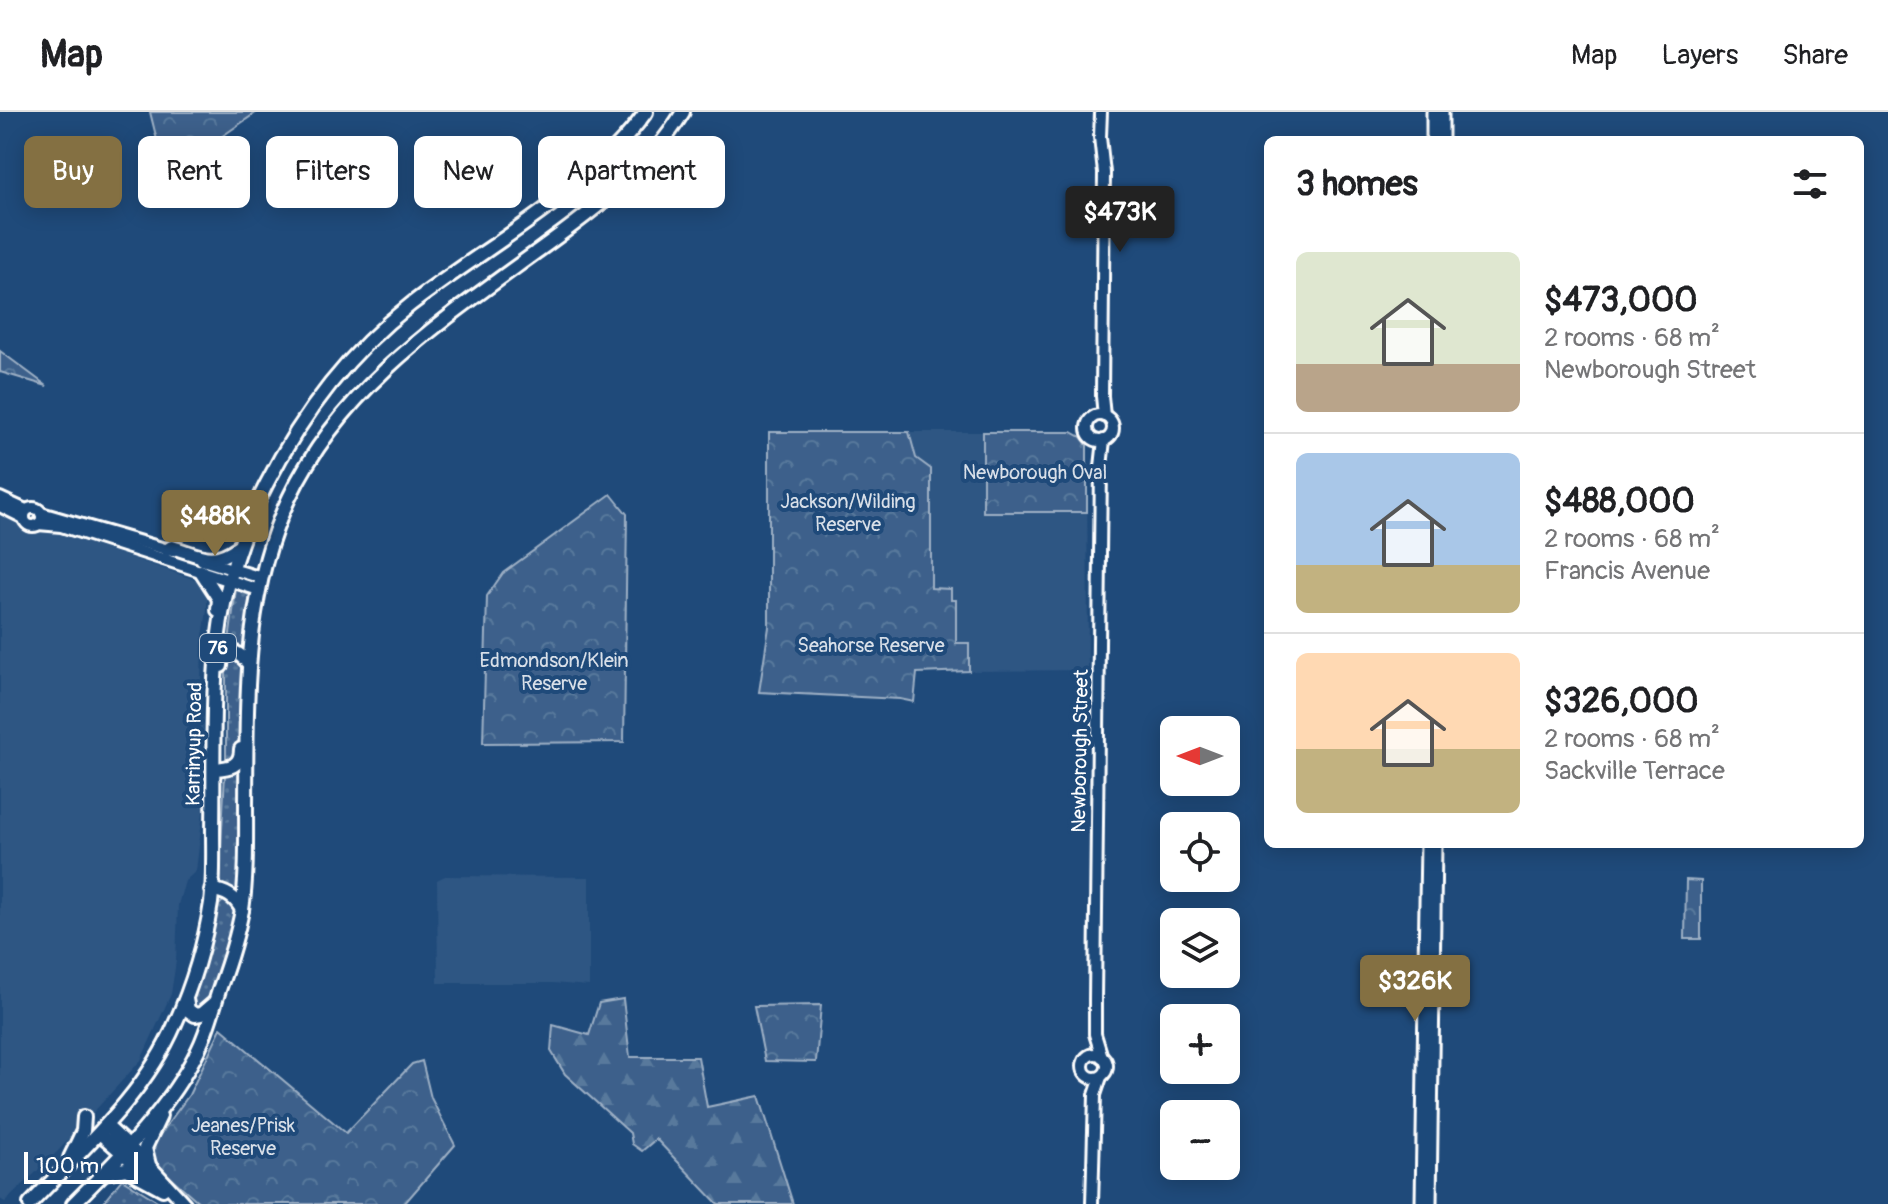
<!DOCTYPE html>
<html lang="en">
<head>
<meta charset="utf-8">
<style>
	:root { --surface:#fff; --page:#f2f2f2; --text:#202124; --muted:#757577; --line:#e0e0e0; --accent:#847042 }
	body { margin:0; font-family:Pangolin,sans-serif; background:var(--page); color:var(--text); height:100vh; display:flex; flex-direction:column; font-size:30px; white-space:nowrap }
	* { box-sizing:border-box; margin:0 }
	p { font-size:26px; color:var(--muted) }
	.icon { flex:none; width:44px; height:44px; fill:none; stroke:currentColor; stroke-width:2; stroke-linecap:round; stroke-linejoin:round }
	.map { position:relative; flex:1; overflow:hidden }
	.drawer { position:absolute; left:1264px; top:24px; width:600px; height:712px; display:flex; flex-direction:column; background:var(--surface); border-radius:12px; box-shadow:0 4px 20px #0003 }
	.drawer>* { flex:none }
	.hud { position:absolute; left:24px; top:24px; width:760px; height:72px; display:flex; gap:16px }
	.needle { width:52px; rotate:270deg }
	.tools { position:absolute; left:1160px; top:604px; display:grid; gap:16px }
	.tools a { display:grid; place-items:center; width:80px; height:80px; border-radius:12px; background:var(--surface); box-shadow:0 4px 20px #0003; font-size:40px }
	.scale { position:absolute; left:24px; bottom:20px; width:114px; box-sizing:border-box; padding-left:8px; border:4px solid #fff; border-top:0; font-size:22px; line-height:28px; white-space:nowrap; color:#fff; -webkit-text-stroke:6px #1f4a7a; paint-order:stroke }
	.price { position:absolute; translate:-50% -68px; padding:0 18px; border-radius:8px; background:var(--accent); color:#fff; font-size:26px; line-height:52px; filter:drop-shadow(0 2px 4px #0008) }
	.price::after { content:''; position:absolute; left:50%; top:48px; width:24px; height:18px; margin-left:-12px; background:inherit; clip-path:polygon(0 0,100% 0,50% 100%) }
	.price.current { background:#222; color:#fff }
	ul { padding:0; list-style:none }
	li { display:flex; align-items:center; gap:24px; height:200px; padding:0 32px }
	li+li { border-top:2px solid var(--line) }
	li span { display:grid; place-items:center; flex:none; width:224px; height:160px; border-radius:12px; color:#555 }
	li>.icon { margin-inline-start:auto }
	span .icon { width:96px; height:96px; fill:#fffc; stroke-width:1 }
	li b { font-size:34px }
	h2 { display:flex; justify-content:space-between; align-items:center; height:96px; padding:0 32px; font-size:34px }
	.pill { padding:0 28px; border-radius:12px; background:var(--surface); box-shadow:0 4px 20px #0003; font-size:28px; line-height:72px }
	.pill.current { background:var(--accent); color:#fff }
	header { display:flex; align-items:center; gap:48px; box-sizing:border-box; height:112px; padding:0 40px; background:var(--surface); border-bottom:2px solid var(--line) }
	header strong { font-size:38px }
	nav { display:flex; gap:44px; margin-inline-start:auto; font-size:28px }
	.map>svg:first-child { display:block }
	.built { fill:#2e5683 }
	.grass { fill:url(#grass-dots); stroke:#9eb0c5; stroke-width:2 }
	.forest { fill:url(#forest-firs); stroke:#9eb0c5; stroke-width:2 }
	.park { fill:url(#park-crowns); stroke:#9eb0c5; stroke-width:2 }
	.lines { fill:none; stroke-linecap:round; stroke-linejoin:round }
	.tertiary-casing { stroke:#fff; stroke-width:16 }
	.secondary-casing { stroke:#fff; stroke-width:17 }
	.trunk-casing { stroke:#fff; stroke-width:18 }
	.tertiary { stroke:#1f4a7a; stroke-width:10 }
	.secondary { stroke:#1f4a7a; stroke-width:11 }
	.trunk { stroke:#1f4a7a; stroke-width:12 }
	.labels { text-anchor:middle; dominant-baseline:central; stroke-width:8; stroke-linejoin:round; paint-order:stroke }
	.shield { fill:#1f4a7a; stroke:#bcc9d7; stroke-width:2 }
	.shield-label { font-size:18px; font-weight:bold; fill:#fff }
	.park-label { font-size:20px; fill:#d8dfe8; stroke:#1f4a7a }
	.street-label { font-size:20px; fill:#fff; stroke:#1f4a7a }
</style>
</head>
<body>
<header>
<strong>Map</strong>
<nav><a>Map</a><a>Layers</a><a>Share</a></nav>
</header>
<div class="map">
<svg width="1888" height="1092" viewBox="0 0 1888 1092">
	<defs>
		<pattern id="grass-dots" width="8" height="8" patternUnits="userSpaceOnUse" patternTransform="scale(2)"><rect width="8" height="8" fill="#3c618b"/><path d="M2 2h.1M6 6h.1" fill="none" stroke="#59799c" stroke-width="1.8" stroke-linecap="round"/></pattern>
		<pattern id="forest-firs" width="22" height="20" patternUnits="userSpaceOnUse" patternTransform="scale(2)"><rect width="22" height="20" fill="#3c618b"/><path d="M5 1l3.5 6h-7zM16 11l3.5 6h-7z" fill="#59799c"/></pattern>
		<pattern id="park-crowns" width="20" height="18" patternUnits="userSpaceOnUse" patternTransform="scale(2)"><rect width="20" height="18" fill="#3c618b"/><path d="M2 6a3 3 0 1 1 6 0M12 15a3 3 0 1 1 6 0" fill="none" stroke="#59799c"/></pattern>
	</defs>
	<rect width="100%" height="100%" fill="#1f4a7a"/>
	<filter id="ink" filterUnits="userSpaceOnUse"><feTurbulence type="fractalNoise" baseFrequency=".0125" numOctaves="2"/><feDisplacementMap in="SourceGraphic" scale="16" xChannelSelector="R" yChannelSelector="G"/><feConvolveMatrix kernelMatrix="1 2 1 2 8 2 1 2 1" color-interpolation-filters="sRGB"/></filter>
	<g filter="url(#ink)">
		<g class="built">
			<polygon points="909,320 1071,320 1084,328 1087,333 1088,558 969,559 969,532 956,531 956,489 931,477 931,357 916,346"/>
			<polygon points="0,401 199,469 207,486 207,498 202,531 201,569 206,675 196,759 185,769 178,793 176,849 171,882 141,948 59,1038 5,1090 0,1087"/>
			<polygon points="445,764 589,765 589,874 553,871 438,871 437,768"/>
		</g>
		<g class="grass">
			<polygon points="236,477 249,483 251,497 238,647 226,651 226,551"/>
			<polygon points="243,655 240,779 219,774 225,662"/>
			<polygon points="225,787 232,787 237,803 212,887 201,898 193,896 191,890 203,859 219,793"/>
			<polygon points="122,1067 162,1092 102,1092"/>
		</g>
		<polygon class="forest" points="623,887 630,945 698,945 707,995 759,984 793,1092 718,1092 656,1027 642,1039 632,1032 630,1021 565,962 551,939 553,913 589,923 599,891"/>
		<g class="park">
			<polygon points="150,0 257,0 172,59 157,28"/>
			<polygon points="0,239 47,274 0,260"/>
			<polygon points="769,320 909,320 916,346 931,357 931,476 951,477 951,488 956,488 956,531 969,531 969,559 917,561 914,590 900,587 759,580 769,515"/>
			<polygon points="983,320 1072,320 1081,325 1087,333 1087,400 983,400"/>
			<polygon points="611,382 627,402 624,630 483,631 487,484 503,461"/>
			<polygon points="1686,768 1701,769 1701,827 1685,827"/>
			<polygon points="821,893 816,950 765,949 754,894"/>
			<polygon points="221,916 346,1021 412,952 422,949 431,986 455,1033 404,1092 201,1092 145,1043 189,983"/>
		</g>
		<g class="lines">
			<g class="tertiary-casing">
				<g id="tertiary">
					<polyline points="1101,0 1100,25 1104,61 1102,284 1104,304"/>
					<circle cx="1100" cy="316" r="13"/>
					<polyline points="0,386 26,398"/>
					<polyline points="0,394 24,406"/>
					<circle cx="33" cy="405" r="9"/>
					<polyline points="41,401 172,439"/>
					<polyline points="38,412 61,414 259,478"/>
					<polyline points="202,448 262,466"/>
					<circle cx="1095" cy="954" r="12"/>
					<polyline points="1102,945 1095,922 1095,887 1101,355 1104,328"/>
					<polyline points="1092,1092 1095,983 1101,965"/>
				</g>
			</g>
			<g class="secondary-casing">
				<g id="secondary">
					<polyline points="1433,0 1433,28"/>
					<polyline points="1442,28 1442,0"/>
					<polyline points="1425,851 1427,732"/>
					<polyline points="106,1013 149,1053 185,1092"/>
					<polyline points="99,1021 153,1068"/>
					<polyline points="1422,1092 1425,885"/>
					<polyline points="1430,1092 1435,732"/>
				</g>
			</g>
			<g class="trunk-casing">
				<g id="trunk">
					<path d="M167,438L172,435C201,444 212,454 238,435"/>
					<polyline points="201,459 219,487 218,498"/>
					<path d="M221,554L222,543C233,536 240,542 248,551"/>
					<path d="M214,657C229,656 241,655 241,637"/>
					<path d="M211,778C226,779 235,785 242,798"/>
					<polyline points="186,887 188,898 195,903 201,902 215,890"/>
					<polyline points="70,1046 83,1019 84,1005"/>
					<polyline points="149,1053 145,1036 160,1004"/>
					<polyline points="104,1061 126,1057 163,1077"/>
					<path d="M30,1092C83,1036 144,984 175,912C192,874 205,831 211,791C214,767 213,741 213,718C214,662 212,606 216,551C220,489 238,428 266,373C301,304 348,241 410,193C490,131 586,83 646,0"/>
					<path d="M73,1092C119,1046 169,997 198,938C208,918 213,896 220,875C229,850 237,825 242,798C247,764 246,727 246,692C247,589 243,482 289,386C341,276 440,210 535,141C593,99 645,62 683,0"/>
				</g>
			</g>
			<use href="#tertiary" class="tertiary"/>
			<use href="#secondary" class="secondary"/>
			<use href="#trunk" class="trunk"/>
		</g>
	</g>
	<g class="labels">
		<rect class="shield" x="200" y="522" width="36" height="28" rx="6"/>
		<g class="shield-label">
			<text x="218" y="536">76</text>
		</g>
		<g class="park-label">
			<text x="1035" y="360">Newborough Oval</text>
			<text x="848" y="389">Jackson/Wilding<tspan x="848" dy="23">Reserve</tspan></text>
			<text x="871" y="533">Seahorse Reserve</text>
			<text x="554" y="548">Edmondson/Klein<tspan x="554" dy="23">Reserve</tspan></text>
			<text x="243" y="1013">Jeanes/Prisk<tspan x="243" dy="23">Reserve</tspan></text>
		</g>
		<g class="street-label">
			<text transform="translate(194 632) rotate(-89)">Karrinyup Road</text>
			<text transform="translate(1080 639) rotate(-89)">Newborough Street</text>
		</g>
	</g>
</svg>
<div class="tools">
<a><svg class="needle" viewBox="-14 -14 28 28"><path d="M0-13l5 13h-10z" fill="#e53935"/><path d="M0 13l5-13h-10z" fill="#757577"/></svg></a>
<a><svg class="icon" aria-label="locate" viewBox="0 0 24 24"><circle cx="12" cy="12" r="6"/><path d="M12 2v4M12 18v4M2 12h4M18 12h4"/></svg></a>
<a><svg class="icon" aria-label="layers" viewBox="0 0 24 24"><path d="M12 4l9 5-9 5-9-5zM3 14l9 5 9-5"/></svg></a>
<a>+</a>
<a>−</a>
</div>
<div class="scale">100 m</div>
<b class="price current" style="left:1120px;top:142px">$473K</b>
<b class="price" style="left:215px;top:446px">$488K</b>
<b class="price" style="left:1415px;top:911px">$326K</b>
<div class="hud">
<a class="pill current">Buy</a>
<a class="pill">Rent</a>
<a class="pill">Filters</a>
<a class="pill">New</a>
<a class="pill">Apartment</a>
</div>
<section class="drawer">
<h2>3 homes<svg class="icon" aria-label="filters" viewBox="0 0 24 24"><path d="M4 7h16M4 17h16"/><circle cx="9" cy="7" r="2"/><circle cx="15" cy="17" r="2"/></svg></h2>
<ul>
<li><span style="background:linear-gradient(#dfe7d0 70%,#b9a48a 0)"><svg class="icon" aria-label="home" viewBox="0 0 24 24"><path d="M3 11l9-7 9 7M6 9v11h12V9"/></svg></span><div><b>$473,000</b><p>2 rooms · 68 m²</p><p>Newborough Street</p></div></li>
<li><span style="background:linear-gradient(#a9c7e8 70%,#c2b280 0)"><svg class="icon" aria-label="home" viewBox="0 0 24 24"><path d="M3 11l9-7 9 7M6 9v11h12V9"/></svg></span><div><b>$488,000</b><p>2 rooms · 68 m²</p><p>Francis Avenue</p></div></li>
<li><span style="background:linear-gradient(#ffd9b3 60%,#c2b280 0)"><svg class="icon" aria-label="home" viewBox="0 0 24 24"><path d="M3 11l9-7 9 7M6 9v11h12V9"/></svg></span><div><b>$326,000</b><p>2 rooms · 68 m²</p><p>Sackville Terrace</p></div></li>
</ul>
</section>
</div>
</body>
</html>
